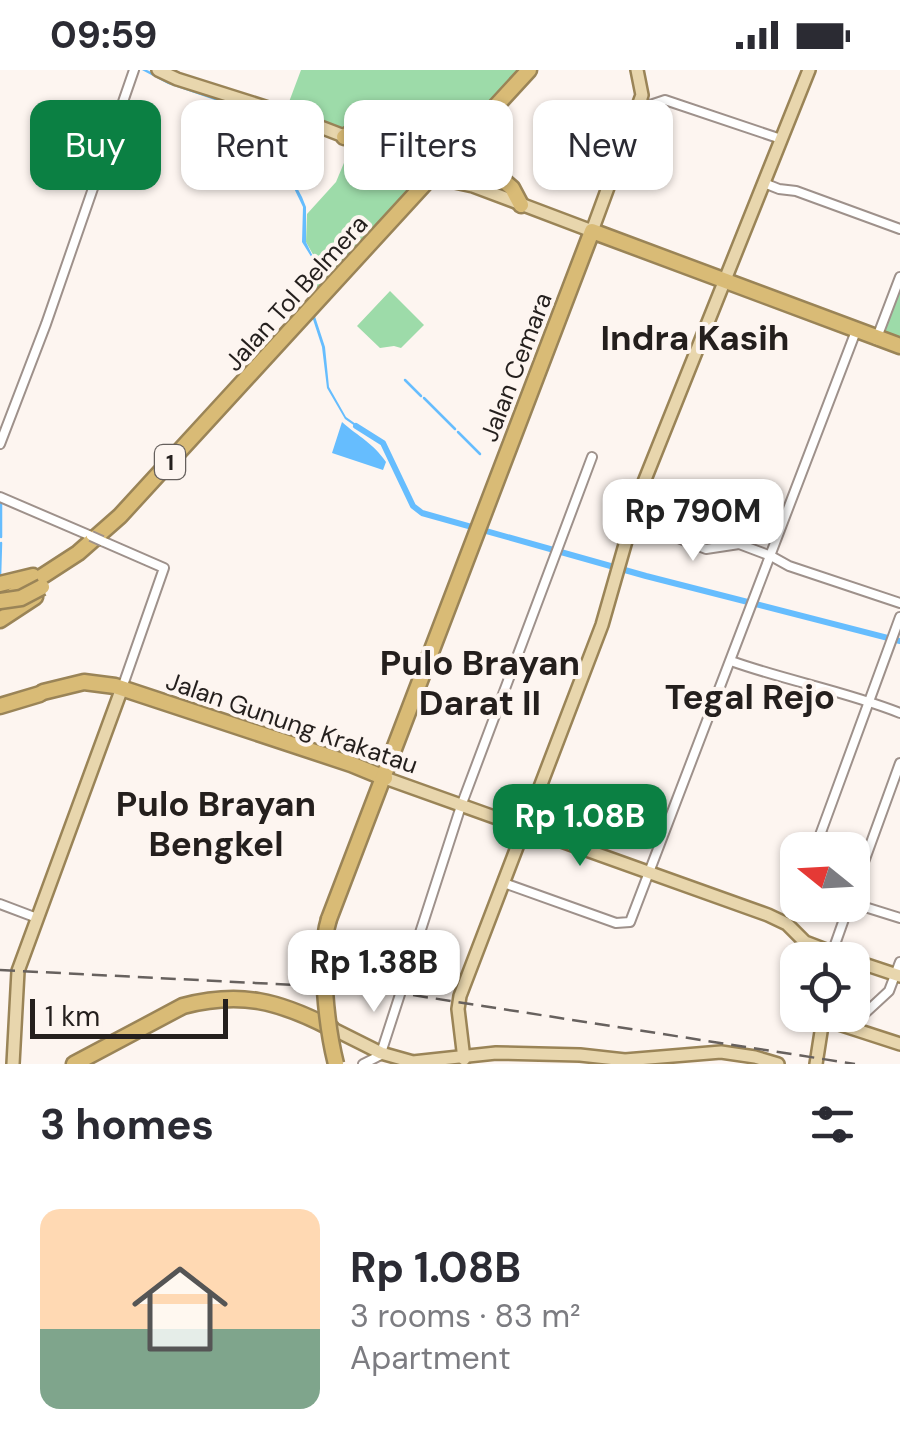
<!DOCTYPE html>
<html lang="en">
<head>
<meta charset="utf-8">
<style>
	:root { --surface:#fff; --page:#f7f7f7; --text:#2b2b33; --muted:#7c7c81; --line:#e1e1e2; --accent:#0b8043 }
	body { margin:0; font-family:"DM Sans",sans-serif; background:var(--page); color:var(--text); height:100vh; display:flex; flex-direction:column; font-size:38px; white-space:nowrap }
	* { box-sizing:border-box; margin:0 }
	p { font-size:32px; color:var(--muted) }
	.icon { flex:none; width:55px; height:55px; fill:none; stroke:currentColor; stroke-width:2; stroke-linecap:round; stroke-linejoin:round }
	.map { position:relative; height:994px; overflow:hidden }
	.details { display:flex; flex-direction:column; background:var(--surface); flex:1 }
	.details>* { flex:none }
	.hud { position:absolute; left:30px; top:30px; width:840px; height:90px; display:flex; gap:20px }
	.needle { width:65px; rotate:288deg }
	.fabs { position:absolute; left:780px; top:762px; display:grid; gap:20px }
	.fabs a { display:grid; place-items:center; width:90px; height:90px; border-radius:20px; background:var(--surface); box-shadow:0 2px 8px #0004; font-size:50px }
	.scale { position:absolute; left:30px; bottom:25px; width:198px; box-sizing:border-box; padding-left:10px; border:5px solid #241f1d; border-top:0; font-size:28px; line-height:35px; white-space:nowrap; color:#241f1d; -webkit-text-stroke:8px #fdf5f0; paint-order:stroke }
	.price { position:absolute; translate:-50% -85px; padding:0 22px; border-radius:20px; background:#fff; color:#222; font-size:32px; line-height:65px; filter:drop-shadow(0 2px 5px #0008) }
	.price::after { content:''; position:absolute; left:50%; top:60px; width:30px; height:22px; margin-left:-15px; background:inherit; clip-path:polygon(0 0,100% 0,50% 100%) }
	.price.active { background:var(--accent); color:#fff }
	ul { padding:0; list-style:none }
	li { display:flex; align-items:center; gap:30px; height:250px; padding:0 40px }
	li+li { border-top:2px solid var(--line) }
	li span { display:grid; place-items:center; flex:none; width:280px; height:200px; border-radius:20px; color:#555 }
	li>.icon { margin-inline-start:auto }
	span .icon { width:120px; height:120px; fill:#fffc; stroke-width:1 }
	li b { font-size:42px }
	h2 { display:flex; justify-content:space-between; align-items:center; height:120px; padding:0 40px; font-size:42px }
	.tag { padding:0 35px; border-radius:20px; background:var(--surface); box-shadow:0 2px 8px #0004; font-size:35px; line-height:90px }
	.tag.active { background:var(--accent); color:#fff }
	.status { display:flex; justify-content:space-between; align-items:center; height:70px; padding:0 50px; background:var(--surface); direction:ltr }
	.status svg { height:28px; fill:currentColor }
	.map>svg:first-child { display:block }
	.green { fill:#9ddba9 }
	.water { fill:#66bdfe }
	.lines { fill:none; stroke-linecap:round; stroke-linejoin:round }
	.stream { stroke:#66bdfe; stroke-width:2.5 }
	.river { stroke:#66bdfe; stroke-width:6 }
	.minor-casing { stroke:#9e918b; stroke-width:12 }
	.major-casing { stroke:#9a8457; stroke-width:16 }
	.highway-casing { stroke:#9a8457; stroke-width:19 }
	.minor { stroke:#fff; stroke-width:8 }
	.major { stroke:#e8d6ad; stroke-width:11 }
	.highway { stroke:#d9bb76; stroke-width:14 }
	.rail { stroke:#67615e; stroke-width:2.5; stroke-dasharray:15 8; stroke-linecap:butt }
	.minor-bridge-casing { stroke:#9e918b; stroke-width:12; stroke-linecap:butt }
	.major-bridge-casing { stroke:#9a8457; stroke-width:16; stroke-linecap:butt }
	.highway-bridge-casing { stroke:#9a8457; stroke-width:19; stroke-linecap:butt }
	.minor-bridge { stroke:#fff; stroke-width:8 }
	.major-bridge { stroke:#e8d6ad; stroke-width:11 }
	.highway-bridge { stroke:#d9bb76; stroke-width:14 }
	.labels { text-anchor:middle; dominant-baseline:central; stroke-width:8; stroke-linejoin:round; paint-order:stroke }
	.shield { fill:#fdf5f0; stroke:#655f5c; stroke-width:2.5 }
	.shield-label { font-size:22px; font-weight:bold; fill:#241f1d }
	.street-label { font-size:25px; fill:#241f1d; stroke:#fdf5f0 }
	.district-label { font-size:35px; font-weight:bold; fill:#241f1d; stroke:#fdf5f0 }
</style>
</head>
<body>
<div class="status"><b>09:59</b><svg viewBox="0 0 49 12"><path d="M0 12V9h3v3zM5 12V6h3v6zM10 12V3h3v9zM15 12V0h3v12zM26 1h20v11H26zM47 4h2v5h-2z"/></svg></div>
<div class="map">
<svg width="900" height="994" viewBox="0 0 900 994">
	<rect width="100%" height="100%" fill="#fdf5f0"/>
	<g class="green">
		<polygon points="301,0 522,0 454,73 438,83 392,67 343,63 286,40"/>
		<polygon points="351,76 367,81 370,78 396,89 422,108 310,231 309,221 316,202 315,188 306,172 307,144 336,112"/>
		<polygon points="900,218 900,275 881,267"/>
		<polygon points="390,221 424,255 401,278 394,276 380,278 357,256"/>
	</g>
	<g class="water">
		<polygon points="142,0 147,0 182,17 225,30 245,42 261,69 280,86 302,127 306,137 306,172 317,195 308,225 325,277 329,317 346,347 363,359 362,361 345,349 327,318 322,277 307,231 315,193 302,172 303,137 290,110 274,84 254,65 238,38 168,14"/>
		<path d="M342,352C359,367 373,373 386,392L383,400L332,383Z"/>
	</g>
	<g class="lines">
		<g class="stream">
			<polyline points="405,310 421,326"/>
			<polyline points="424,328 455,359"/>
			<polyline points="458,362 480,384"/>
			<polyline points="1,467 1,430"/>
			<polyline points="0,506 1,473"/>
		</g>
		<polyline class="river" points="356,356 383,373 413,436 422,443 646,506 900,571"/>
		<g class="minor-casing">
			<g id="minor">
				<polyline points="640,32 650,35 665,30 781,69"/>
				<polyline points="764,113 779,119 796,121 900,159"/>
				<polyline points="876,270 900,207"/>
				<polyline points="0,374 46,254 134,0"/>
				<polyline points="0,427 91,466"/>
				<polyline points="632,450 706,479 739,474 771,486 789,496 900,533"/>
				<polyline points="102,471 164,498 122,618"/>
				<path d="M731,591C787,611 845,621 900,643"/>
				<polyline points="852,780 853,778 820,765 900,547"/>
				<polyline points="504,813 616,853 630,852 856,261"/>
				<polyline points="852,825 900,693"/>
				<polyline points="852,833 900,848"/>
				<polyline points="0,834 37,848"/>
				<polyline points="832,883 849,835"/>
				<polyline points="849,958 889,921 900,892"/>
				<polyline points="381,983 461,736 592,387"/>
				<polyline points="363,994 381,985"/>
			</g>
		</g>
		<g class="major-casing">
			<g id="major">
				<polyline points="158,0 177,9 284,43 396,86 426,103"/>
				<polyline points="436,108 473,116 592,161 642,25 637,0"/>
				<polyline points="385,708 768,845 787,854 805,872 852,890"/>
				<polyline points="852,890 900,906"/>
				<polyline points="331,958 381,983 413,992 496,983 580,985 625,990 721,982 755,987 778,994"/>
				<polyline points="464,989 458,939 460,926 602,555 640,422 809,0"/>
				<polyline points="13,994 18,901 122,618"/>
				<polyline points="816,994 823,949 900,974"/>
			</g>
		</g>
		<g class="highway-casing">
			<g id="highway">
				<path d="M344,67C383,39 407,107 453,78"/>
				<polyline points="433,110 440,103 448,102 505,112 512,118 521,135"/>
				<polyline points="0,514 33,506"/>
				<polyline points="4,531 78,483 120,446 529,0"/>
				<polyline points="0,550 35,527"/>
				<polyline points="43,622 84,612 115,616 351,694 385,708"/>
				<polyline points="0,636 40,624"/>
				<polyline points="329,849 592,161 900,276"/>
				<path d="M74,994L183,936C241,921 279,931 331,958"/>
			</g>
		</g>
		<use href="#minor" class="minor"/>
		<use href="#major" class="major"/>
		<use href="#highway" class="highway"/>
		<polyline class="rail" points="0,900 374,919 855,994"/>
		<g class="minor-bridge-casing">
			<polyline id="minor-bridge" points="91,466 102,471"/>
		</g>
		<g class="major-bridge-casing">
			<polyline id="major-bridge" points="426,103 436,108"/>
		</g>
		<g class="highway-bridge-casing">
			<g id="highway-bridge">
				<polyline points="0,531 21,528 42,517"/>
				<path d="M329,849C318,883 327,959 336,994"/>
			</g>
		</g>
		<use href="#minor-bridge" class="minor-bridge"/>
		<use href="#major-bridge" class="major-bridge"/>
		<use href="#highway-bridge" class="highway-bridge"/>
	</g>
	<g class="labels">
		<rect class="shield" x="155" y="375" width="30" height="34" rx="8"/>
		<g class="shield-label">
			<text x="170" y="392">1</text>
		</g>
		<g class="street-label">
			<text transform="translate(296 223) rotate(-48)">Jalan Tol Belmera</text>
			<text transform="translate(516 297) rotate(-69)">Jalan Cemara</text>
			<text transform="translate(292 653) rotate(19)">Jalan Gunung Krakatau</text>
		</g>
		<g class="district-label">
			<text x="695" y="268">Indra Kasih</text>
			<text x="480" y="593">Pulo Brayan<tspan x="480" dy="40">Darat II</tspan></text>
			<text x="750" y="627">Tegal Rejo</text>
			<text x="216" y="734">Pulo Brayan<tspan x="216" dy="40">Bengkel</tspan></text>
		</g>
	</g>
</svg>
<div class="fabs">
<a><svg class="needle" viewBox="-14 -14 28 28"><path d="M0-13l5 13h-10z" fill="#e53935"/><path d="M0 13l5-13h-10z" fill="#7c7c81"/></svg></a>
<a><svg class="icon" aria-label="locate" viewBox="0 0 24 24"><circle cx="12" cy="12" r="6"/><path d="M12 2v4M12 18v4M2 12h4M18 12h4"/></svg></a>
</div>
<div class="scale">1 km</div>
<b class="price" style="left:693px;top:494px">Rp 790M</b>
<b class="price active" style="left:580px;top:799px">Rp 1.08B</b>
<b class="price" style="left:374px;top:945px">Rp 1.38B</b>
<div class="hud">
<a class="tag active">Buy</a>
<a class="tag">Rent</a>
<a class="tag">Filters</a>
<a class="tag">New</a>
</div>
</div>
<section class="details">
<h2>3 homes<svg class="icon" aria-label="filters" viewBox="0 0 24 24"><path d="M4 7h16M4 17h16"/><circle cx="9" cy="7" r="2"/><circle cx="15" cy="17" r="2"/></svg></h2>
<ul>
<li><span style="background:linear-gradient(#ffd9b3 60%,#7fa58c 0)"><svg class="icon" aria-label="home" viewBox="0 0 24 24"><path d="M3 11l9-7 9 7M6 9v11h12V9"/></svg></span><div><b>Rp 1.08B</b><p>3 rooms · 83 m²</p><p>Apartment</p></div></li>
</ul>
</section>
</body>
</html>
